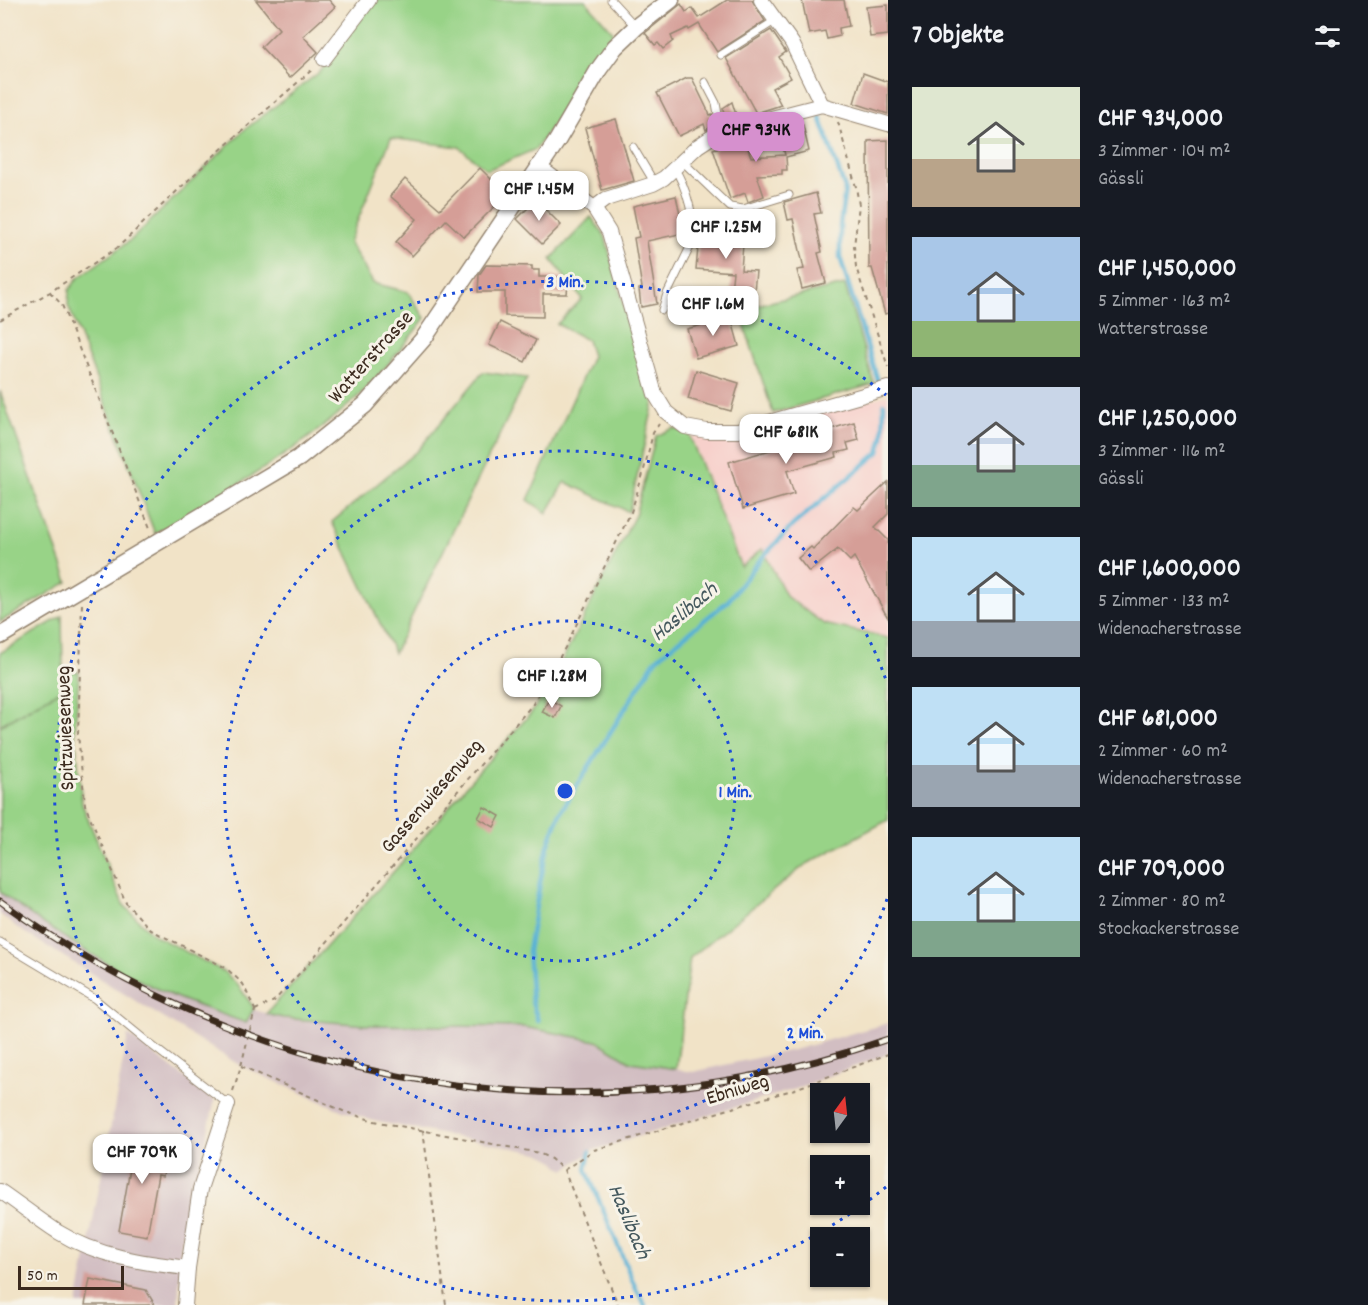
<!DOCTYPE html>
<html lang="de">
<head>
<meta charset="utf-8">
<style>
	:root { --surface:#171b24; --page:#20242c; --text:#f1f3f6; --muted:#9ea1a6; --accent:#d690ce }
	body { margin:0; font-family:Dekko,sans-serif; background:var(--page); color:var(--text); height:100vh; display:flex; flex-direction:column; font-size:22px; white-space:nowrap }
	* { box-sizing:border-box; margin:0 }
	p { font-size:20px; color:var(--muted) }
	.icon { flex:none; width:33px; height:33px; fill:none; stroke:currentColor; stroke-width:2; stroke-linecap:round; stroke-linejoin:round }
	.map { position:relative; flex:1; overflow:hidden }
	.sheet { display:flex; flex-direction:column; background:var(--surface); width:480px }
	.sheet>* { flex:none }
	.needle { width:39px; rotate:15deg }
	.controls { position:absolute; left:810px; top:1083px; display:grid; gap:12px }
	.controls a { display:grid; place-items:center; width:60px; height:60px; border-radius:0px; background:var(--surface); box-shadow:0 2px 4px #0004; font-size:30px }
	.scale { position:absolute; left:18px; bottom:15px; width:106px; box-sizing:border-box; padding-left:6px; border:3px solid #3b2a1e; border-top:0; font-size:16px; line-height:21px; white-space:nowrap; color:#3b2a1e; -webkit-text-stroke:4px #f7f3e8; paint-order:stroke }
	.price { position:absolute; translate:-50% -51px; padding:0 14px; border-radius:12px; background:#fff; color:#222; font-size:20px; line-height:39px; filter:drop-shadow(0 2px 3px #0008) }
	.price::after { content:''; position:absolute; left:50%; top:36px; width:18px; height:14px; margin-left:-9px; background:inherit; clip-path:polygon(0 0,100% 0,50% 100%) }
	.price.active { background:var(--accent); color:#111 }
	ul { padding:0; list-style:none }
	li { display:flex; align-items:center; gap:18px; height:150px; padding:0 24px }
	li span { display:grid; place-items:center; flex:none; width:168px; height:120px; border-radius:0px; color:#555 }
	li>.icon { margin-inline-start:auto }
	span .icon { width:72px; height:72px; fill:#fffc; stroke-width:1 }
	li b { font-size:26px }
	h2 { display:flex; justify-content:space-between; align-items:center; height:72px; padding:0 24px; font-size:26px }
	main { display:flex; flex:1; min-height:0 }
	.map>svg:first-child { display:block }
	.built { fill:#f7d0cb }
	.industrial { fill:#d2bec2 }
	.green { fill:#98d387; stroke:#6a7e52; stroke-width:1.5 }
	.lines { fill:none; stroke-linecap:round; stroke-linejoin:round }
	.stream { stroke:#57b1d5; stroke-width:4.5 }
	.building { fill:#d59e97 }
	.service-casing { stroke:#968672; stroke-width:9 }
	.minor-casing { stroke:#968672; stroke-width:16 }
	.tertiary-casing { stroke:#968672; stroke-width:19 }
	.path { stroke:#968672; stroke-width:2; stroke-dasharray:4.5 4.5; stroke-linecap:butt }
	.service { stroke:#fff; stroke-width:7 }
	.minor { stroke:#fff; stroke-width:14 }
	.tertiary { stroke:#fff; stroke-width:16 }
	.rail-casing { stroke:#3b2a1e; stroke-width:7 }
	.rail { stroke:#f7f3e8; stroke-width:4.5; stroke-dasharray:14; stroke-linecap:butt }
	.ring { fill:none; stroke:#1d4ed8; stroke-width:3; stroke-dasharray:3 6 }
	.labels { text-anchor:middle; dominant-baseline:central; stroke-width:6; stroke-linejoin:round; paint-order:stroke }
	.street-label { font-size:21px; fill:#3b2a1e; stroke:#f7f3e8 }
	.water-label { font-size:22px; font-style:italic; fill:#45595e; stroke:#f7f3e8 }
	.centre { fill:#1d4ed8; stroke:#f7f3e8; stroke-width:3 }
	.ring-label { font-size:18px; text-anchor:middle; font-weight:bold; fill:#1d4ed8; stroke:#f7f3e8; stroke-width:6; stroke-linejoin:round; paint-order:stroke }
</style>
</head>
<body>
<main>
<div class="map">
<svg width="888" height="1305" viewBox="0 0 888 1305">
	<rect width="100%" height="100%" fill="#f7f3e8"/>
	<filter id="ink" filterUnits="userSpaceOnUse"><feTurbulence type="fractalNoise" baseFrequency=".0167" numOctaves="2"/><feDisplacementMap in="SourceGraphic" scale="12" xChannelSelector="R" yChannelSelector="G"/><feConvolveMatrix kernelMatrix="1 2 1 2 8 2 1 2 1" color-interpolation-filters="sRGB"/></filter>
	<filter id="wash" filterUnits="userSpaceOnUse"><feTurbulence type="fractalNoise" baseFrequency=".008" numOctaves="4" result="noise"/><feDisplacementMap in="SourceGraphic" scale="24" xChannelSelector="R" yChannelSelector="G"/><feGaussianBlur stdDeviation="1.35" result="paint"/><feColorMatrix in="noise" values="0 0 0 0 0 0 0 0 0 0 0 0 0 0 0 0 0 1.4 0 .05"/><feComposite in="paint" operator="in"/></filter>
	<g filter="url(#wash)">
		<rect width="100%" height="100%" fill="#f1e3c7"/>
		<polygon class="built" points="888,395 888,638 824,624 788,598 761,549 741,567 691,435 727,440"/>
		<g class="industrial">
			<polygon points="0,887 208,990 255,1010 283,1019 366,1025 525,1027 595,1041 630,1062 693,1072 797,1049 888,1023 888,1054 795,1089 594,1150 564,1170 551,1159 539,1153 374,1121 343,1111 241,1066 19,929 0,914"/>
			<polygon points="128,1035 215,1100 181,1245 178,1305 77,1305"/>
		</g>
		<g class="green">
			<path d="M374,0H585L614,33L536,149L487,170L459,147L391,138L349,242L373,283L408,292L425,318C400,350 375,383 343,410C287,459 219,495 155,534L68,305L69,290L78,278L132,239L244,130L321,71Z"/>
			<polygon points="591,217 605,236 646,388 654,402 629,512 565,482 547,513 528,500 592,356 587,340 557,324 582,299 551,259"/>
			<polygon points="845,285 874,384 773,413 739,309"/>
			<polygon points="483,372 527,378 394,653 332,522 418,450"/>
			<polygon points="0,391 68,582 0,622"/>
			<polygon points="674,428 689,434 741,567 762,549 787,597 824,624 888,638 888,820 805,865 690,958 676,1069 631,1062 597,1041 524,1027 367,1025 283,1018 266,1014 412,851 471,780 532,712 553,679 635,515 656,436"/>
			<path d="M62,616L63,673L64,671L79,672L75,733L82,804L123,904L152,934L223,971L238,985L254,1008L246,1023C222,1014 197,1006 173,996C112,969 53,933 0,892V726L64,688L0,725V653Z"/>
		</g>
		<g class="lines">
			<g class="stream">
				<polyline points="820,117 845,189 840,225 840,257 878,381"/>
				<polyline points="538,1021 532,1002 528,951 541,877 548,846 560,813 656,659 728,601 760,560 793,525 879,452 883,437 884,404"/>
				<polyline points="590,1152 586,1169 636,1289 645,1305"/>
			</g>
		</g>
		<g id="blocks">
			<g class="building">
				<polygon points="256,0 329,0 335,7 303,36 318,52 290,78 261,47 279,29"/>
				<polygon points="727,0 752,0 765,21 717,52 699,24 689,30 688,28 671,36 673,41 663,49 658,43 655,45 645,33 681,4 686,12 692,8 699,18"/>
				<polygon points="802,0 844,0 849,26 839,28 840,36 827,39 825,31 809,34"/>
				<polygon points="888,5 888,35 870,37 866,7"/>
				<polygon points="771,30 786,52 779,57 791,78 772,88 781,105 756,113 726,58"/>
				<polygon points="863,73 888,82 888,114 854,103"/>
				<polygon points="687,78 692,78 710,115 712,114 714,125 706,130 704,124 679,136 657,93"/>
				<polygon points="732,102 737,118 725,121 723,108"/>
				<polygon points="616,119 634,181 602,190 585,128"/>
				<polygon points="803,125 809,151 786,157 787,170 782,170 782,174 757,175 764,196 748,202 745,193 730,199 713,149 745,140 751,157 785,155 779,131"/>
				<polygon points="888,140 888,313 885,314 872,268 869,268 868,141"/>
				<polygon points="480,168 502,190 493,199 498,203 464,237 446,220 412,256 396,242 417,219 390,196 405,179 440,209"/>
				<polygon points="816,193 821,213 814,214 822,252 818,253 826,283 802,289 797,270 804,269 793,219 788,220 784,202"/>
				<polygon points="676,196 684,233 647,241 657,304 641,307 639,289 642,288 634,238 639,237 633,206"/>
				<polygon points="536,200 561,225 542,244 517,219"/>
				<polygon points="700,227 744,231 741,270 756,271 753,302 730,300 733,272 696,269"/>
				<polygon points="486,265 532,266 532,270 539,270 539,277 563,277 563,283 568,283 567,294 543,294 543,317 505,316 505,292 478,292 479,275"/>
				<polygon points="731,317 739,346 696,358 687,329"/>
				<polygon points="500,322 536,340 525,362 489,345"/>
				<polygon points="696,370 739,383 731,411 688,399"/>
				<polygon points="854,422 859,440 847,443 849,450 836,453 837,457 787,471 794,494 743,509 729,462 829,433 828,430"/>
				<polygon points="888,482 888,514 875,527 888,540 888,618 854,557 850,561 838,549 809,572 798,558 811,547 813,549 854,507 858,510"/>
				<polygon points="549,699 561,706 555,718 542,712"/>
				<polygon points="484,807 500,816 494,827 478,818"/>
				<polygon points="129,1140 168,1147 163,1176 158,1175 147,1236 119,1231 131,1163 125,1162"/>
				<polygon points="90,1279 146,1290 155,1305 85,1305"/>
			</g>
		</g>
	</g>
	<g filter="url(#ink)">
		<use href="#blocks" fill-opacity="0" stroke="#968672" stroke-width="1.5"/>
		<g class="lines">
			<g class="service-casing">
				<g id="service">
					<polyline points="611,0 636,27"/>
					<polyline points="721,55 776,20"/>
					<polyline points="705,82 716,103 721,131"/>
					<polyline points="633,147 651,177 653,184"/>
					<polyline points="682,161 730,207 743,209 789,195"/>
					<path d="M662,310L667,294L692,243C697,224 686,185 674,168"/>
					<polyline points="0,942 95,999 150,1044 228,1104"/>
				</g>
			</g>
			<g class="minor-casing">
				<g id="minor">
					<polyline points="761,0 792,43 822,105"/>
					<polyline points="324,59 369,0"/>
					<polyline points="538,166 594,208 609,232 655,394 666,412 685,427 707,431 738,431 888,388"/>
					<polyline points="594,208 606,199 653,184 664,178 698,146 721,131 822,105 888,124"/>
					<path d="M0,1191C19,1204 38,1219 58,1232C97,1256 142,1263 188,1268"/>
					<polyline points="185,1305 188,1268 200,1189 228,1104"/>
				</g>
			</g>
			<g class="tertiary-casing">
				<polyline id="tertiary" points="0,636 299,458 365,405 424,338 557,141 599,69 615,47 636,27 671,0"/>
			</g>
			<g class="path">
				<polyline points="838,122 856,187 859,205 854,246 856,267 888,367"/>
				<polyline points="50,292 62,305 150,528"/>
				<polyline points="0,320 50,292 117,248 216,154 313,69"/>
				<polyline points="82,604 78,734 85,805 126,903 151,930 226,968 243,984 255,1010"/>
				<polyline points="255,1010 274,1001 308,964 533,704 566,646 631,512 643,474 653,433 659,424"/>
				<polyline points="241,1066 343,1111 374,1121 539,1153 551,1159 564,1170 618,1305"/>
				<polyline points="233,1091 241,1066 255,1010"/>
				<polyline points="423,1130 446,1305"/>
				<polyline points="564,1170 594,1150 795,1089 888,1054"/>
			</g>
			<use href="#service" class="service"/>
			<use href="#minor" class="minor"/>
			<use href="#tertiary" class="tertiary"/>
			<g class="rail-casing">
				<path id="rail" d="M0,901C259,1090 583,1146 888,1039"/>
			</g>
			<use href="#rail" class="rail"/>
		</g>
	</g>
	<g class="ring">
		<circle cx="565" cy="791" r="170"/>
		<path d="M887 899A340 340 0 1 1 887 683"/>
		<path d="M886 1187A510 510 0 1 1 886 395"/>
	</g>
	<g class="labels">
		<g class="street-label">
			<text transform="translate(372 358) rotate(-48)">Watterstrasse</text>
			<text transform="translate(67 728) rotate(-92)">Spitzwiesenweg</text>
			<text transform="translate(433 797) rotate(-49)">Gassenwiesenweg</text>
			<text transform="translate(738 1091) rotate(-17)">Ebniweg</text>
		</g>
		<g class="water-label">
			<text transform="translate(685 613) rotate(-40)">Haslibach</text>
			<text transform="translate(628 1222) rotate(67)">Haslibach</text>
		</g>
	</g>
	<circle cx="565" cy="791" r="9" class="centre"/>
	<g class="ring-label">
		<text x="565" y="287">3 Min.</text>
		<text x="735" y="797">1 Min.</text>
		<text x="805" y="1038">2 Min.</text>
	</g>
</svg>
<div class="controls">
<a><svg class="needle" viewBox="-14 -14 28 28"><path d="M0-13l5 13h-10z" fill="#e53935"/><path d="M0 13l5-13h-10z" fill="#9ea1a6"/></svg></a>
<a>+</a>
<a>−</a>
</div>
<div class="scale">50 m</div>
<b class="price active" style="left:756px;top:163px">CHF 934K</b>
<b class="price" style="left:539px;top:222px">CHF 1.45M</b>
<b class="price" style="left:726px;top:260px">CHF 1.25M</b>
<b class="price" style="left:713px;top:337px">CHF 1.6M</b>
<b class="price" style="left:786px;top:465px">CHF 681K</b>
<b class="price" style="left:552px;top:709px">CHF 1.28M</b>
<b class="price" style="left:142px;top:1185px">CHF 709K</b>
</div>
<section class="sheet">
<h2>7 Objekte<svg class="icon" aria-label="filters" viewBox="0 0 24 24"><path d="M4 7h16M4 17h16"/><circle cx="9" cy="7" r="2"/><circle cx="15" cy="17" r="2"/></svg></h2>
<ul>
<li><span style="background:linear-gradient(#dfe7d0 60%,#b9a48a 0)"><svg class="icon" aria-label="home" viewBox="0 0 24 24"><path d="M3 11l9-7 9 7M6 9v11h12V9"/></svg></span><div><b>CHF 934,000</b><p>3 Zimmer · 104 m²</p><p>Gässli</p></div></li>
<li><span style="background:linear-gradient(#a9c7e8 70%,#8fb573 0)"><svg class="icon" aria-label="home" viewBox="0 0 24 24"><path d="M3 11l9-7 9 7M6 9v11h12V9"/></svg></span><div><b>CHF 1,450,000</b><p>5 Zimmer · 163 m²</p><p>Watterstrasse</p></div></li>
<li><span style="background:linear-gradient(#c9d6e8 65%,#7fa58c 0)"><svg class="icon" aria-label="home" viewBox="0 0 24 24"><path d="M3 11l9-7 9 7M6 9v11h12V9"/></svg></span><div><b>CHF 1,250,000</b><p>3 Zimmer · 116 m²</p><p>Gässli</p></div></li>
<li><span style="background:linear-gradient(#bfe0f5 70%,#9aa5b1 0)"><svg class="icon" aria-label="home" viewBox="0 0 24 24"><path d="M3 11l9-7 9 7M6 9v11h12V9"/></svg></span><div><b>CHF 1,600,000</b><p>5 Zimmer · 133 m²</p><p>Widenacherstrasse</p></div></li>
<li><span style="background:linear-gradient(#bfe0f5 65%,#9aa5b1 0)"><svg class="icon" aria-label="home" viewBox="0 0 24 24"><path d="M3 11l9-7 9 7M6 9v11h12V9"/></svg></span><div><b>CHF 681,000</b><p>2 Zimmer · 60 m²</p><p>Widenacherstrasse</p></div></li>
<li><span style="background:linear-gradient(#bfe0f5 70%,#7fa58c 0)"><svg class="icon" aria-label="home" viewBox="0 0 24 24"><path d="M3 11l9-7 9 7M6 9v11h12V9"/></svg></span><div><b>CHF 709,000</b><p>2 Zimmer · 80 m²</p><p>Stockackerstrasse</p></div></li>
</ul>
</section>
</main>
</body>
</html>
